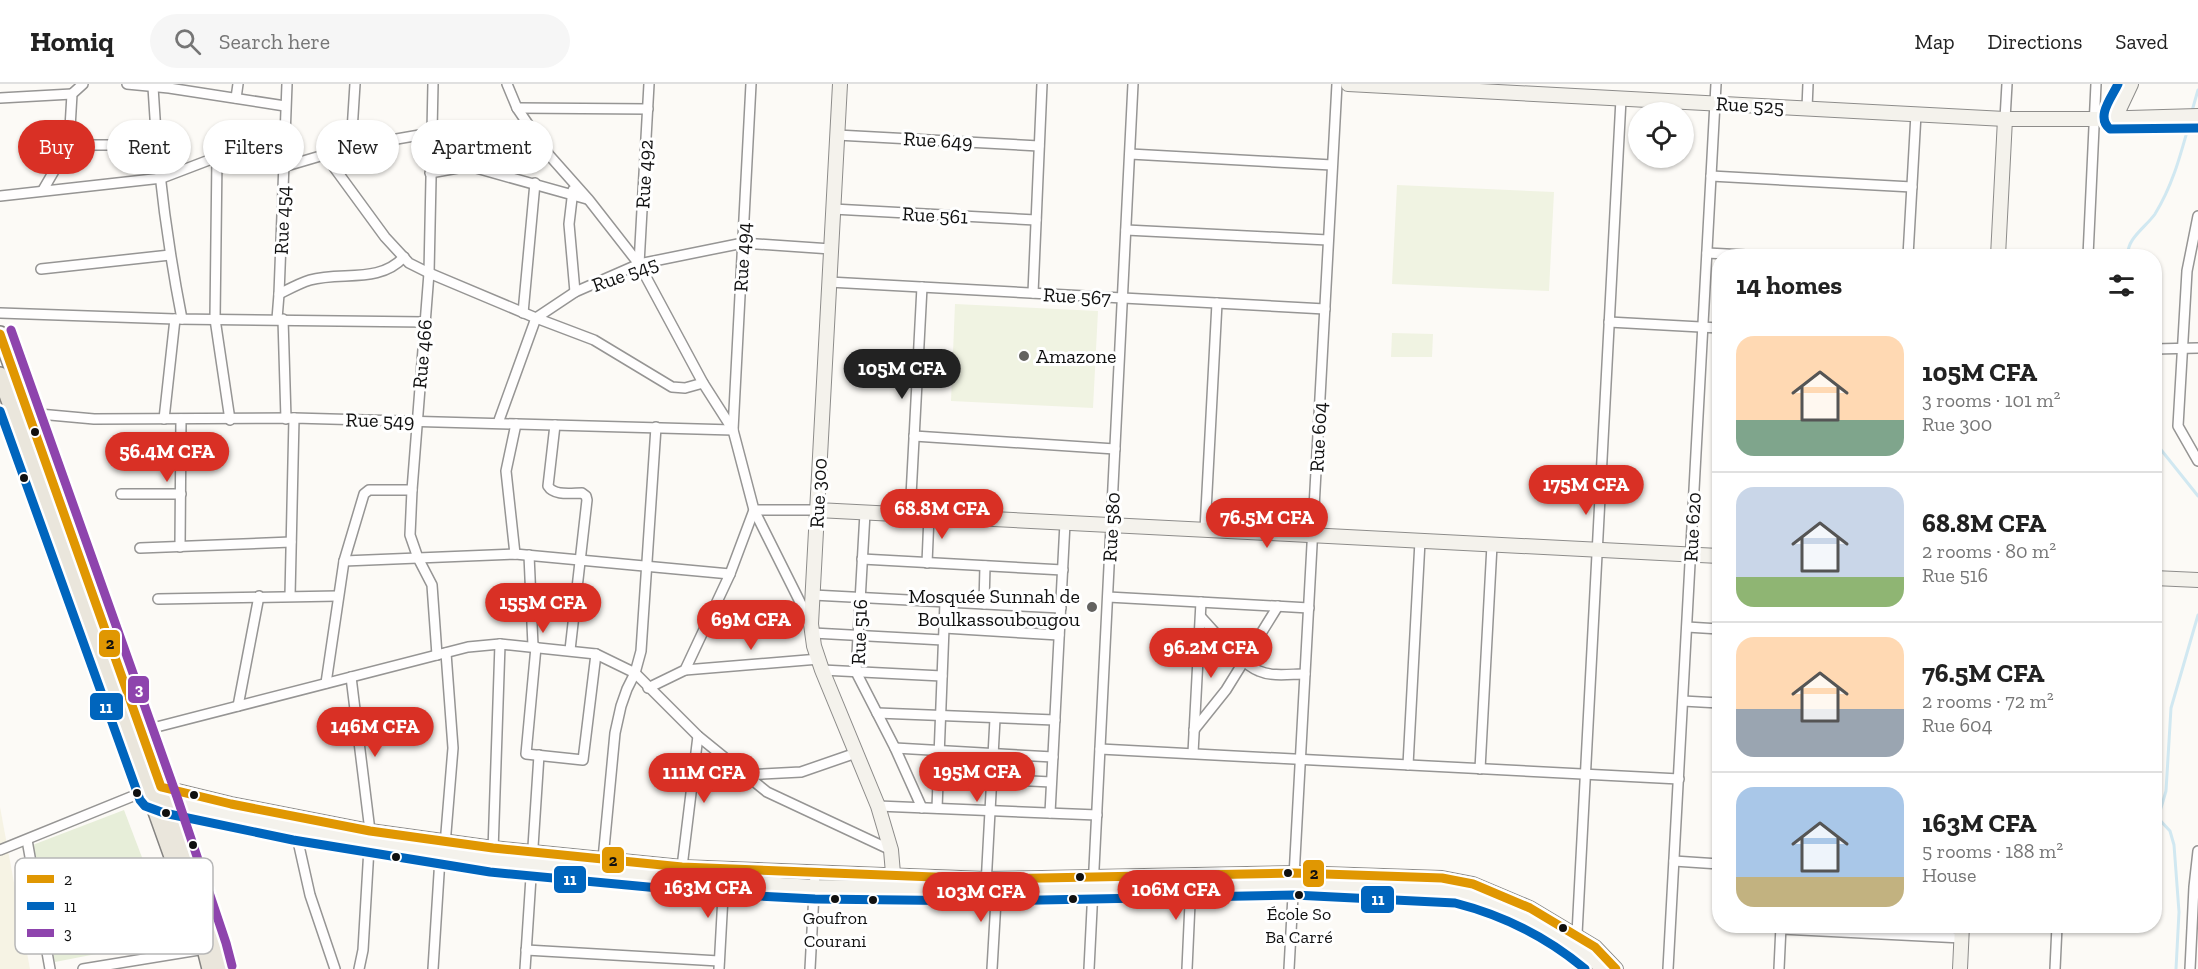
<!DOCTYPE html>
<html lang="en">
<head>
<meta charset="utf-8">
<style>
	:root { --surface:#fff; --page:#f6f6f6; --text:#222; --muted:#767676; --line:#e0e0e0; --accent:#d93025 }
	body { margin:0; font-family:"Zilla Slab",serif; background:var(--page); color:var(--text); height:100vh; display:flex; flex-direction:column; font-size:22px; white-space:nowrap }
	* { box-sizing:border-box; margin:0 }
	p { font-size:20px; color:var(--muted) }
	.icon { flex:none; width:33px; height:33px; fill:none; stroke:currentColor; stroke-width:2; stroke-linecap:round; stroke-linejoin:round }
	.map { position:relative; flex:1; overflow:hidden }
	.details { position:absolute; left:1712px; top:165px; width:450px; height:684px; display:flex; flex-direction:column; background:var(--surface); border-radius:24px; box-shadow:0 2px 4px #0004 }
	.details>* { flex:none }
	.top-card { position:absolute; left:18px; top:36px; width:570px; height:54px; display:flex; gap:12px }
	.buttons { position:absolute; left:1628px; top:18px; display:grid; gap:12px }
	.buttons a { display:grid; place-items:center; width:66px; height:66px; border-radius:50%; background:var(--surface); box-shadow:0 2px 4px #0004; font-size:30px }
	.price { position:absolute; translate:-50% -51px; padding:0 14px; border-radius:21px; background:var(--accent); color:#fff; font-size:20px; line-height:39px; filter:drop-shadow(0 2px 3px #0008) }
	.price::after { content:''; position:absolute; left:50%; top:36px; width:18px; height:14px; margin-left:-9px; background:inherit; clip-path:polygon(0 0,100% 0,50% 100%) }
	.price.current { background:#222; color:#fff }
	ul { padding:0; list-style:none }
	li { display:flex; align-items:center; gap:18px; height:150px; padding:0 24px }
	li+li { border-top:2px solid var(--line) }
	li span { display:grid; place-items:center; flex:none; width:168px; height:120px; border-radius:18px; color:#555 }
	li>.icon { margin-inline-start:auto }
	span .icon { width:72px; height:72px; fill:#fffc; stroke-width:1 }
	li b { font-size:26px }
	h2 { display:flex; justify-content:space-between; align-items:center; height:72px; padding:0 24px; font-size:26px }
	.pill { padding:0 21px; border-radius:27px; background:var(--surface); box-shadow:0 2px 4px #0004; font-size:21px; line-height:54px }
	.pill.current { background:var(--accent); color:#fff }
	header { display:flex; align-items:center; gap:36px; box-sizing:border-box; height:84px; padding:0 30px; background:var(--surface); border-bottom:2px solid var(--line) }
	header strong { font-size:28px }
	nav { display:flex; gap:33px; margin-inline-start:auto; font-size:21px }
	.search { width:420px; height:54px; background:var(--page); display:flex; align-items:center; gap:15px; box-sizing:border-box; padding:0 21px; border-radius:33px; color:var(--muted); font-size:22px }
	.map>svg:first-child { display:block }
	.farmland { fill:#f6f3e4 }
	.green { fill:#e7eed9 }
	.pitch { fill:#f0f3e2 }
	.lines { fill:none; stroke-linecap:round; stroke-linejoin:round }
	.stream { stroke:#d1e8f1; stroke-width:3 }
	.street-casing { stroke:#969594; stroke-width:12 }
	.secondary-casing { stroke:#8d8c8a; stroke-width:16 }
	.primary-casing { stroke:#848381; stroke-width:18 }
	.street { stroke:#fffefe; stroke-width:9 }
	.secondary { stroke:#f4f2ec; stroke-width:14 }
	.primary { stroke:#eae6dc; stroke-width:15 }
	.bus-1-casing { stroke:#fff; stroke-width:14 }
	.bus-2-casing { stroke:#fff; stroke-width:14 }
	.bus-3-casing { stroke:#fff; stroke-width:14 }
	.bus-1 { stroke:#e09702; stroke-width:9 }
	.bus-2 { stroke:#0065bd; stroke-width:9 }
	.bus-3 { stroke:#8e44ad; stroke-width:9 }
	.poi-dot { fill:#636260; stroke:#fff; stroke-width:2 }
	.bus-dot { fill:#101010; stroke:#fff; stroke-width:2 }
	.labels { text-anchor:middle; dominant-baseline:central; stroke-width:6; stroke-linejoin:round; paint-order:stroke }
	.bus-label { font-size:18px; fill:#101010; stroke:#fff }
	.street-label { font-size:20px; fill:#101010; stroke:#fff }
	.poi-label { font-size:20px; fill:#101010; stroke:#fff; text-anchor:start }
	.key { fill:#fff; stroke:#b7b7b7; stroke-width:1.5 }
	.key-label { font-size:16px; fill:#101010 }
	.line-badge { stroke:#fff; stroke-width:2 }
	.badge-label { font-size:16px; text-anchor:middle; font-weight:bold; fill:#fff }
	.pale-badge-label { font-size:16px; text-anchor:middle; font-weight:bold; fill:#111 }
</style>
</head>
<body>
<header>
<strong>Homiq</strong>
<div class="search"><svg class="icon" aria-label="search" viewBox="0 0 24 24"><circle cx="10" cy="10" r="6"/><path d="M15 15l6 6"/></svg>Search here</div>
<nav><a>Map</a><a>Directions</a><a>Saved</a></nav>
</header>
<div class="map">
<svg width="2198" height="885" viewBox="0 0 2198 885">
	<rect width="100%" height="100%" fill="#fcfaf6"/>
	<polygon class="farmland" points="0,723 30,885 0,885"/>
	<polygon class="green" points="124,726 173,855 55,878 30,762"/>
	<g class="pitch">
		<polygon points="1397,101 1554,108 1549,207 1392,200"/>
		<polygon points="955,220 1098,227 1093,324 951,317"/>
		<polygon points="1392,249 1433,250 1432,273 1391,273"/>
	</g>
	<g class="lines">
		<g class="stream">
			<polyline points="2192,27 2198,6"/>
			<path d="M2128,172C2126,155 2146,143 2155,130C2173,101 2181,69 2190,37"/>
			<polyline points="2154,357 2198,412"/>
			<polyline points="2176,885 2179,828 2174,761 2170,747 2158,734 2166,707 2171,624 2198,531"/>
		</g>
		<g class="street-casing">
			<g id="street">
				<polyline points="127,0 169,4 285,22"/>
				<polyline points="433,0 429,189 412,406 410,451 418,474 432,501 437,571"/>
				<polyline points="507,0 517,24 549,71 589,116 639,180 703,299 733,346 754,426 810,538"/>
				<path d="M153,3C157,81 167,158 182,235"/>
				<polyline points="0,14 72,10"/>
				<polyline points="236,14 238,0"/>
				<polyline points="517,24 648,25"/>
				<polyline points="1807,24 1808,0"/>
				<polyline points="2005,35 2007,0"/>
				<polyline points="837,51 1039,62"/>
				<polyline points="69,61 156,61"/>
				<polyline points="351,63 355,0"/>
				<polyline points="1130,70 1332,81"/>
				<polyline points="325,71 385,153 409,179 429,189 536,234 594,256 672,303 685,304 703,299"/>
				<polyline points="217,73 215,235 230,336"/>
				<polyline points="430,89 469,82 587,115"/>
				<polyline points="1711,92 1912,103"/>
				<polyline points="43,106 69,61 72,10 83,0"/>
				<polyline points="573,106 569,140 575,208"/>
				<polyline points="0,112 162,94 217,73 283,83 351,63 431,49"/>
				<polyline points="833,125 1036,136"/>
				<polyline points="2198,132 2187,187 2178,342 2198,377"/>
				<polyline points="1126,146 1328,156"/>
				<polyline points="1707,169 1765,172"/>
				<polyline points="1908,172 1916,30"/>
				<polyline points="2088,172 2096,0"/>
				<polyline points="639,180 649,0"/>
				<polyline points="41,185 170,171"/>
				<polyline points="829,198 1325,225"/>
				<polyline points="1033,209 1042,0"/>
				<path d="M279,210C289,205 300,199 310,196C342,187 379,200 404,173"/>
				<polyline points="0,229 175,235 425,238"/>
				<polyline points="523,229 535,99"/>
				<polyline points="277,235 279,210 287,0"/>
				<polyline points="283,235 286,335"/>
				<polyline points="1609,238 1719,244"/>
				<polyline points="2154,265 2198,264"/>
				<polyline points="0,327 12,326 28,329 94,335 294,334 733,346 751,0"/>
				<polyline points="164,335 175,235"/>
				<polyline points="498,339 536,234 575,208 639,180 743,159 831,165"/>
				<path d="M555,341L548,402C554,412 571,409 582,409L586,412L587,416L570,566"/>
				<polyline points="914,352 1115,365"/>
				<polyline points="121,410 181,410"/>
				<polyline points="865,429 856,588 895,664 922,724"/>
				<polyline points="910,431 922,203"/>
				<polyline points="1205,446 1217,219"/>
				<polyline points="180,463 181,335"/>
				<polyline points="140,464 291,458"/>
				<polyline points="515,470 506,387 516,340"/>
				<polyline points="529,471 533,562"/>
				<polyline points="862,475 1063,486"/>
				<polyline points="344,477 515,470 730,490"/>
				<polyline points="927,479 929,432"/>
				<polyline points="813,511 1061,524"/>
				<polyline points="290,512 294,334"/>
				<polyline points="1108,513 1309,524"/>
				<polyline points="158,515 338,512"/>
				<polyline points="984,520 985,482"/>
				<path d="M1201,533C1214,547 1242,581 1259,587C1273,593 1290,590 1305,590"/>
				<polyline points="1687,543 1719,545"/>
				<polyline points="944,544 1059,551"/>
				<polyline points="813,549 943,556"/>
				<polyline points="536,563 526,670 583,676 596,570"/>
				<polyline points="685,586 819,575"/>
				<polyline points="822,586 942,592"/>
				<polyline points="351,593 370,747 363,866 359,885"/>
				<polyline points="326,599 344,477 364,410 369,406 412,406"/>
				<polyline points="648,604 685,586 730,490 754,426 817,426"/>
				<polyline points="1683,617 1719,619"/>
				<polyline points="238,622 259,512"/>
				<polyline points="877,629 1055,636"/>
				<polyline points="1194,646 1226,606 1278,522"/>
				<polyline points="141,647 468,563 500,560 596,570 635,589 698,652 767,708 891,766"/>
				<polyline points="895,664 1053,673"/>
				<polyline points="1100,665 1679,695"/>
				<polyline points="1193,669 1201,518"/>
				<polyline points="1408,681 1420,457"/>
				<polyline points="1480,685 1492,461"/>
				<polyline points="744,691 801,688 856,669"/>
				<polyline points="938,692 1051,698"/>
				<polyline points="878,722 1097,731"/>
				<polyline points="937,724 945,518"/>
				<polyline points="1050,729 1065,439"/>
				<polyline points="295,744 310,811 335,885"/>
				<polyline points="27,756 50,885"/>
				<polyline points="445,761 453,664 446,569"/>
				<polyline points="0,766 143,708"/>
				<polyline points="493,767 500,560"/>
				<polyline points="603,775 615,649 621,622 627,605 635,589 641,567 656,343"/>
				<polyline points="1674,777 1719,780"/>
				<polyline points="682,783 698,652"/>
				<polyline points="986,801 995,635"/>
				<polyline points="1781,845 1962,854"/>
				<polyline points="1577,850 1621,15"/>
				<polyline points="526,866 719,877"/>
				<polyline points="83,885 205,865"/>
				<polyline points="433,885 440,774"/>
				<polyline points="525,885 539,671"/>
				<polyline points="719,885 724,794"/>
				<polyline points="810,885 815,790"/>
				<polyline points="992,885 997,799"/>
				<polyline points="1089,885 1133,0"/>
				<polyline points="1187,885 1191,797"/>
				<polyline points="1289,885 1337,0"/>
				<polyline points="1668,885 1716,0"/>
				<polyline points="1779,885 1781,842"/>
				<polyline points="2055,885 2057,842"/>
				<polyline points="2190,885 2194,803 2198,767"/>
			</g>
		</g>
		<g class="secondary-casing">
			<g id="secondary">
				<polyline points="840,0 811,540 814,562 822,586 878,722 891,766 894,801"/>
				<polyline points="1348,0 2005,35 2094,35 2198,32"/>
				<polyline points="2115,34 2131,0"/>
				<polyline points="1998,172 2005,35"/>
				<polyline points="817,426 1719,472"/>
				<polyline points="2154,494 2198,496"/>
				<polyline points="152,706 161,703 231,720 370,747 493,764 682,783 986,795 1295,789 1442,794 1473,800 1530,824 1595,863 1616,885"/>
				<polyline points="158,714 295,744 492,776 723,798 815,803 986,805 1294,799 1457,807 1484,814 1546,843 1576,862 1604,885"/>
				<polyline points="1960,885 1962,842"/>
			</g>
		</g>
		<g class="primary-casing">
			<g id="primary">
				<polyline points="0,250 166,717 215,863 220,885"/>
				<polyline points="0,291 205,865 210,885"/>
			</g>
		</g>
		<use href="#street" class="street"/>
		<use href="#secondary" class="secondary"/>
		<use href="#primary" class="primary"/>
		<g class="bus-1-casing">
			<polyline id="bus-1" points="0,250 161,703 231,720 370,747 493,764 682,783 986,795 1295,789 1442,794 1473,800 1530,824 1595,863 1616,885"/>
		</g>
		<g class="bus-2-casing">
			<g id="bus-2">
				<path d="M2118,0C2112,13 2095,33 2110,45L2198,44"/>
				<path d="M0,327L140,716L145,722L164,729L293,756L490,788L722,810L815,815L986,817L1294,811L1455,819C1502,831 1548,854 1585,885"/>
			</g>
		</g>
		<g class="bus-3-casing">
			<polyline id="bus-3" points="11,246 177,713 226,859 232,882"/>
		</g>
		<use href="#bus-1" class="bus-1"/>
		<use href="#bus-2" class="bus-2"/>
		<use href="#bus-3" class="bus-3"/>
	</g>
	<g class="poi-dot">
		<circle cx="1024" cy="272" r="6"/>
		<circle cx="1092" cy="523" r="6"/>
	</g>
	<g class="bus-dot">
		<circle cx="35" cy="348" r="5"/>
		<circle cx="24" cy="394" r="5"/>
		<circle cx="137" cy="709" r="5"/>
		<circle cx="194" cy="711" r="5"/>
		<circle cx="166" cy="729" r="5"/>
		<circle cx="193" cy="761" r="5"/>
		<circle cx="396" cy="773" r="5"/>
		<circle cx="1288" cy="789" r="5"/>
		<circle cx="1080" cy="793" r="5"/>
		<circle cx="1299" cy="811" r="5"/>
		<circle cx="835" cy="815" r="5"/>
		<circle cx="1073" cy="815" r="5"/>
		<circle cx="873" cy="816" r="5"/>
		<circle cx="1563" cy="844" r="5"/>
	</g>
	<g class="labels">
		<g class="bus-label">
			<text x="1299" y="830">École So<tspan x="1299" dy="23">Ba Carré</tspan></text>
			<text x="835" y="834">Goufron<tspan x="835" dy="23">Courani</tspan></text>
		</g>
		<g class="street-label">
			<text transform="translate(1750 21) rotate(3)">Rue 525</text>
			<text transform="translate(938 56) rotate(3)">Rue 649</text>
			<text transform="translate(644 90) rotate(-87)">Rue 492</text>
			<text transform="translate(935 131) rotate(3)">Rue 561</text>
			<text transform="translate(282 136) rotate(-88)">Rue 454</text>
			<text transform="translate(742 173) rotate(-87)">Rue 494</text>
			<text transform="translate(625 190) rotate(-20)">Rue 545</text>
			<text transform="translate(1077 212) rotate(3)">Rue 567</text>
			<text transform="translate(422 270) rotate(-85)">Rue 466</text>
			<text transform="translate(380 336) rotate(1)">Rue 549</text>
			<text transform="translate(1318 353) rotate(-87)">Rue 604</text>
			<text transform="translate(818 409) rotate(-87)">Rue 300</text>
			<text transform="translate(1111 443) rotate(-87)">Rue 580</text>
			<text transform="translate(1692 443) rotate(-87)">Rue 620</text>
			<text transform="translate(859 548) rotate(-88)">Rue 516</text>
		</g>
		<g class="poi-label">
			<text x="1036" y="272">Amazone</text>
			<text x="1080" y="512" text-anchor="end">Mosquée Sunnah de<tspan x="1080" dy="23">Boulkassoubougou</tspan></text>
		</g>
	</g>
	<rect x="15" y="774" width="198" height="96" rx="9" class="key"/>
	<rect x="27" y="791" width="27" height="8" fill="#e09702"/>
	<rect x="27" y="818" width="27" height="8" fill="#0065bd"/>
	<rect x="27" y="845" width="27" height="8" fill="#8e44ad"/>
	<g class="key-label">
		<text x="64" y="801">2</text>
		<text x="64" y="828">11</text>
		<text x="64" y="855">3</text>
	</g>
	<g class="line-badge">
		<rect x="98" y="545" width="23" height="29" rx="6" fill="#e09702"/>
		<rect x="127" y="591" width="23" height="29" rx="6" fill="#8e44ad"/>
		<rect x="89" y="608" width="35" height="29" rx="6" fill="#0065bd"/>
		<rect x="601" y="762" width="24" height="28" rx="6" fill="#e09702"/>
		<rect x="1302" y="775" width="23" height="29" rx="6" fill="#e09702"/>
		<rect x="553" y="781" width="34" height="29" rx="6" fill="#0065bd"/>
		<rect x="1360" y="801" width="35" height="29" rx="6" fill="#0065bd"/>
	</g>
	<g class="badge-label">
		<text x="139" y="611">3</text>
		<text x="106" y="629">11</text>
		<text x="570" y="801">11</text>
		<text x="1378" y="821">11</text>
	</g>
	<g class="pale-badge-label">
		<text x="110" y="565">2</text>
		<text x="613" y="782">2</text>
		<text x="1314" y="795">2</text>
	</g>
</svg>
<div class="buttons">
<a><svg class="icon" aria-label="locate" viewBox="0 0 24 24"><circle cx="12" cy="12" r="6"/><path d="M12 2v4M12 18v4M2 12h4M18 12h4"/></svg></a>
</div>
<b class="price current" style="left:902px;top:316px">105M CFA</b>
<b class="price" style="left:167px;top:399px">56.4M CFA</b>
<b class="price" style="left:1586px;top:432px">175M CFA</b>
<b class="price" style="left:942px;top:456px">68.8M CFA</b>
<b class="price" style="left:1267px;top:465px">76.5M CFA</b>
<b class="price" style="left:543px;top:550px">155M CFA</b>
<b class="price" style="left:751px;top:567px">69M CFA</b>
<b class="price" style="left:1211px;top:595px">96.2M CFA</b>
<b class="price" style="left:375px;top:674px">146M CFA</b>
<b class="price" style="left:977px;top:719px">195M CFA</b>
<b class="price" style="left:704px;top:720px">111M CFA</b>
<b class="price" style="left:708px;top:835px">163M CFA</b>
<b class="price" style="left:1176px;top:837px">106M CFA</b>
<b class="price" style="left:981px;top:839px">103M CFA</b>
<div class="top-card">
<a class="pill current">Buy</a>
<a class="pill">Rent</a>
<a class="pill">Filters</a>
<a class="pill">New</a>
<a class="pill">Apartment</a>
</div>
<section class="details">
<h2>14 homes<svg class="icon" aria-label="filters" viewBox="0 0 24 24"><path d="M4 7h16M4 17h16"/><circle cx="9" cy="7" r="2"/><circle cx="15" cy="17" r="2"/></svg></h2>
<ul>
<li><span style="background:linear-gradient(#ffd9b3 70%,#7fa58c 0)"><svg class="icon" aria-label="home" viewBox="0 0 24 24"><path d="M3 11l9-7 9 7M6 9v11h12V9"/></svg></span><div><b>105M CFA</b><p>3 rooms · 101 m²</p><p>Rue 300</p></div></li>
<li><span style="background:linear-gradient(#c9d6e8 75%,#8fb573 0)"><svg class="icon" aria-label="home" viewBox="0 0 24 24"><path d="M3 11l9-7 9 7M6 9v11h12V9"/></svg></span><div><b>68.8M CFA</b><p>2 rooms · 80 m²</p><p>Rue 516</p></div></li>
<li><span style="background:linear-gradient(#ffd9b3 60%,#9aa5b1 0)"><svg class="icon" aria-label="home" viewBox="0 0 24 24"><path d="M3 11l9-7 9 7M6 9v11h12V9"/></svg></span><div><b>76.5M CFA</b><p>2 rooms · 72 m²</p><p>Rue 604</p></div></li>
<li><span style="background:linear-gradient(#a9c7e8 75%,#c2b280 0)"><svg class="icon" aria-label="home" viewBox="0 0 24 24"><path d="M3 11l9-7 9 7M6 9v11h12V9"/></svg></span><div><b>163M CFA</b><p>5 rooms · 188 m²</p><p>House</p></div></li>
</ul>
</section>
</div>
</body>
</html>
